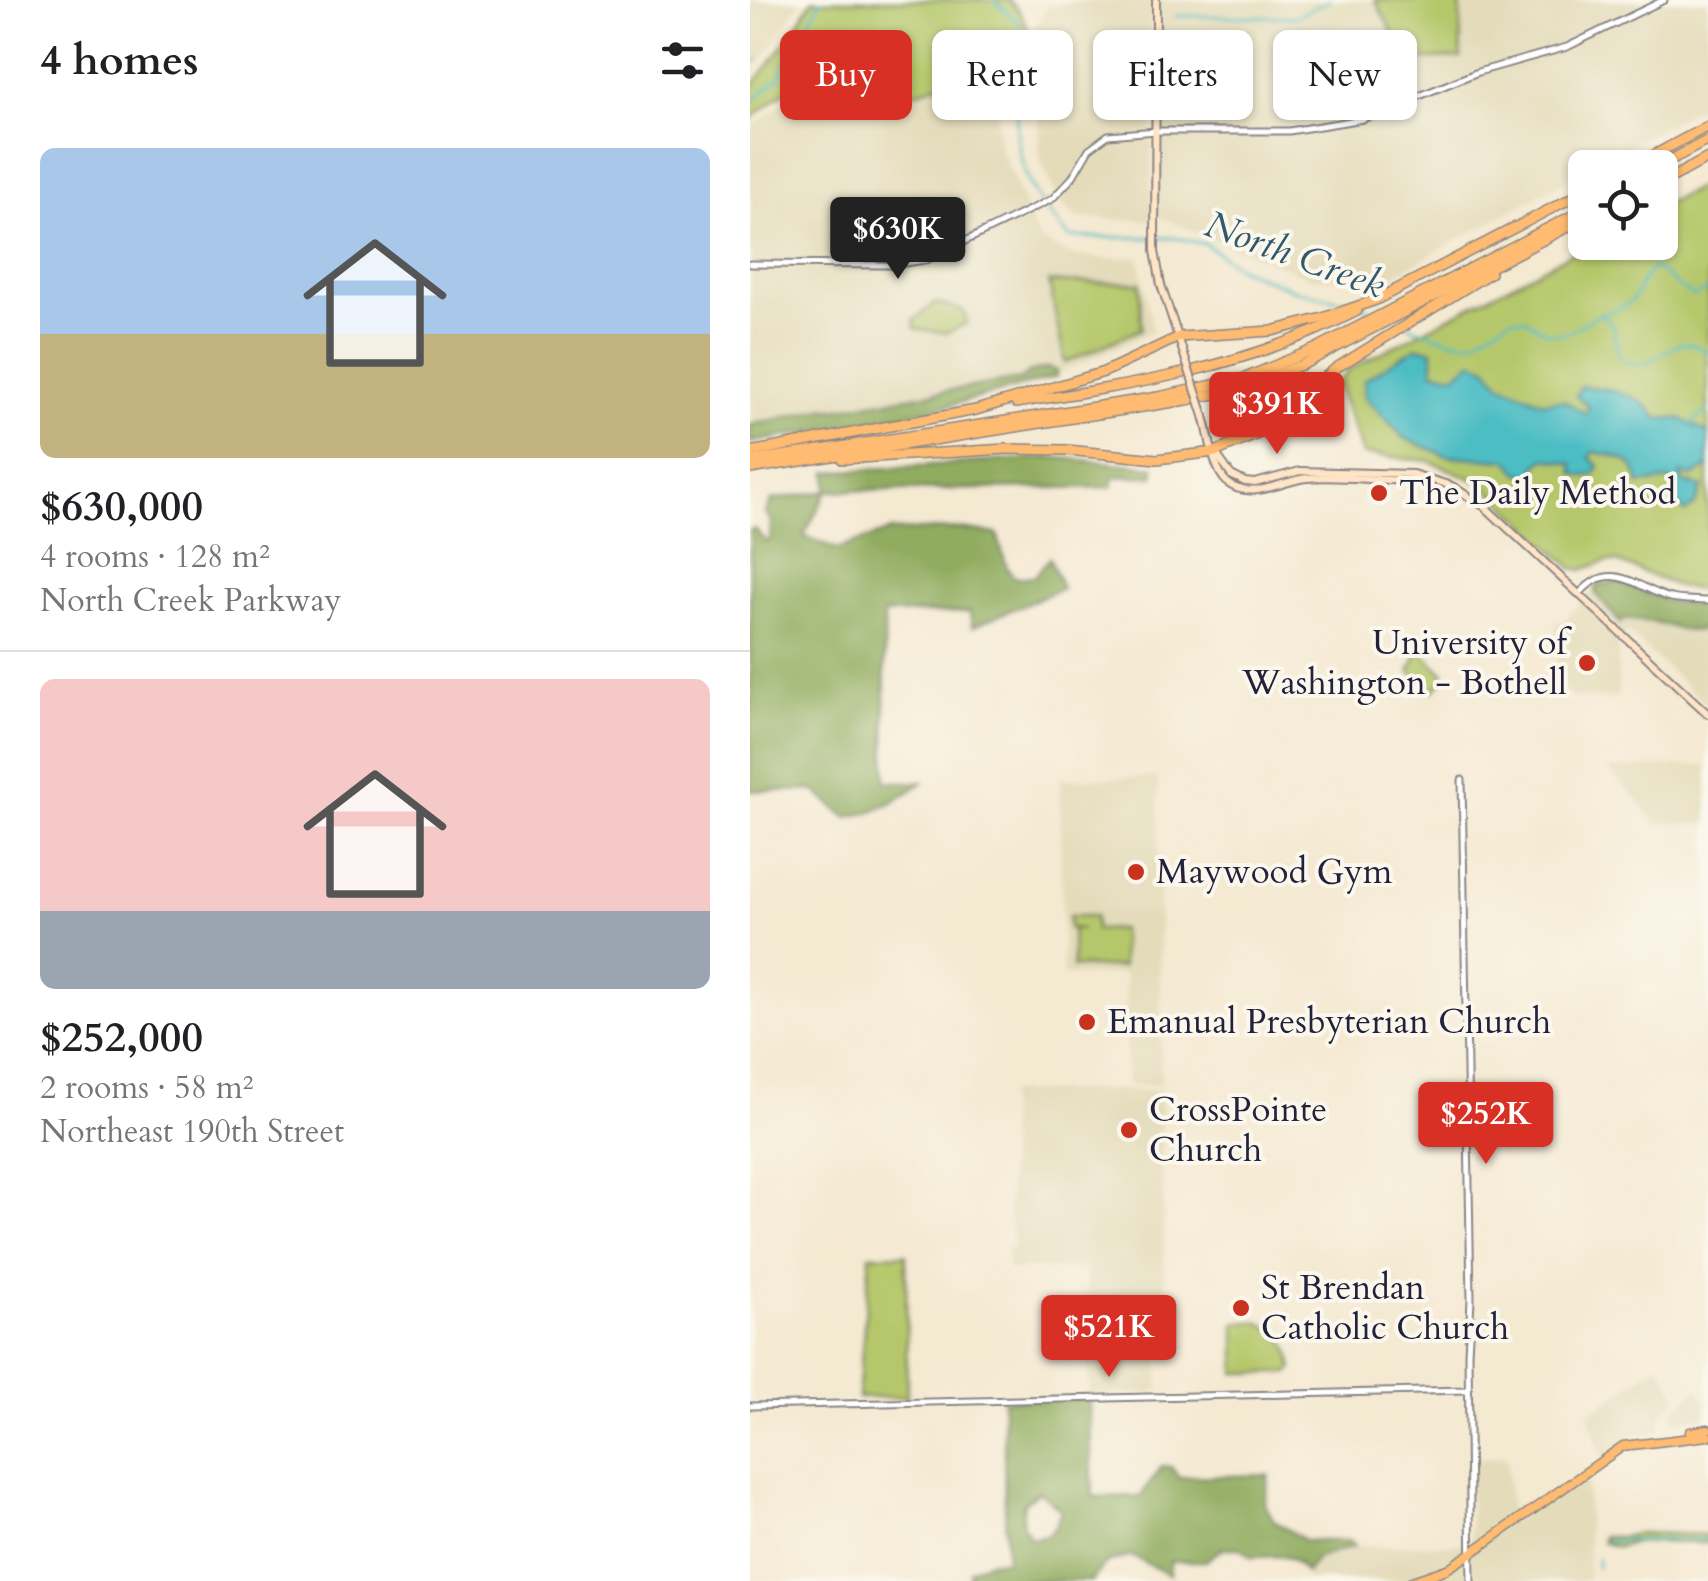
<!DOCTYPE html>
<html lang="en">
<head>
<meta charset="utf-8">
<style>
	:root { --surface:#fff; --page:#f2f2f2; --text:#202124; --muted:#757577; --line:#e0e0e0; --accent:#d93025 }
	body { margin:0; font-family:Cardo,serif; background:var(--page); color:var(--text); height:100vh; display:flex; flex-direction:column; font-size:38px; white-space:nowrap }
	* { box-sizing:border-box; margin:0 }
	p { font-size:32px; color:var(--muted) }
	.icon { flex:none; width:55px; height:55px; fill:none; stroke:currentColor; stroke-width:2; stroke-linecap:round; stroke-linejoin:round }
	.map { position:relative; flex:1; overflow:hidden }
	.side { display:flex; flex-direction:column; background:var(--surface); width:750px }
	.side>* { flex:none }
	.guide { position:absolute; left:30px; top:30px; width:778px; height:90px; display:flex; gap:20px }
	.tools { position:absolute; left:818px; top:150px; display:grid; gap:20px }
	.tools a { display:grid; place-items:center; width:110px; height:110px; border-radius:15px; background:var(--surface); box-shadow:0 2px 8px #0004; font-size:50px }
	.price { position:absolute; translate:-50% -85px; padding:0 22px; border-radius:10px; background:var(--accent); color:#fff; font-size:32px; line-height:65px; filter:drop-shadow(0 2px 5px #0008) }
	.price::after { content:''; position:absolute; left:50%; top:60px; width:30px; height:22px; margin-left:-15px; background:inherit; clip-path:polygon(0 0,100% 0,50% 100%) }
	.price.selected { background:#222; color:#fff }
	ul { padding:0; list-style:none }
	li { display:grid; align-content:center; gap:20px; height:530px; padding:0 40px }
	li+li { border-top:2px solid var(--line) }
	li span { display:grid; place-items:center; height:310px; border-radius:15px; color:#555 }
	li>.icon { margin-inline-start:auto }
	span .icon { width:180px; height:180px; fill:#fffc; stroke-width:1 }
	li b { font-size:42px }
	h2 { display:flex; justify-content:space-between; align-items:center; height:120px; padding:0 40px; font-size:42px }
	.chip { padding:0 35px; border-radius:15px; background:var(--surface); box-shadow:0 2px 8px #0004; font-size:35px; line-height:90px }
	.chip.selected { background:var(--accent); color:#fff }
	main { display:flex; flex:1; min-height:0 }
	.map>svg:first-child { display:block }
	.built { fill:#e3dbba }
	.green { fill:#b5c76a; stroke:#6c7452; stroke-width:2.5 }
	.forest { fill:#90ac5e; stroke:#59674c; stroke-width:2.5; fill-rule:evenodd }
	.water { fill:#4ebdc4; stroke:#387080; stroke-width:2.5 }
	.lines { fill:none; stroke-linecap:round; stroke-linejoin:round }
	.stream { stroke:#4ebdc4; stroke-width:2.5 }
	.tertiary-casing { stroke:#8b8686; stroke-width:9 }
	.secondary-casing { stroke:#8b8686; stroke-width:10 }
	.primary-casing { stroke:#8b8686; stroke-width:11 }
	.motorway-casing { stroke:#8b8686; stroke-width:12 }
	.tertiary { stroke:#fff; stroke-width:5 }
	.secondary { stroke:#ffe4c6; stroke-width:6 }
	.primary { stroke:#ffbb71; stroke-width:8 }
	.motorway { stroke:#ffbb71; stroke-width:9 }
	.secondary-bridge-casing { stroke:#8b8686; stroke-width:10; stroke-linecap:butt }
	.secondary-bridge { stroke:#ffe4c6; stroke-width:6 }
	.poi-dot { fill:#c8321e; stroke:#fbf7ec; stroke-width:4 }
	.labels { text-anchor:middle; dominant-baseline:central; stroke-width:8; stroke-linejoin:round; paint-order:stroke }
	.poi-label { font-size:35px; fill:#22223b; stroke:#fbf7ec; text-anchor:start }
	.water-label { font-size:38px; font-style:italic; fill:#31586b; stroke:#fbf7ec }
</style>
</head>
<body>
<main>
<section class="side">
<h2>4 homes<svg class="icon" aria-label="filters" viewBox="0 0 24 24"><path d="M4 7h16M4 17h16"/><circle cx="9" cy="7" r="2"/><circle cx="15" cy="17" r="2"/></svg></h2>
<ul>
<li><span style="background:linear-gradient(#a9c7e8 60%,#c2b280 0)"><svg class="icon" aria-label="home" viewBox="0 0 24 24"><path d="M3 11l9-7 9 7M6 9v11h12V9"/></svg></span><div><b>$630,000</b><p>4 rooms · 128 m²</p><p>North Creek Parkway</p></div></li>
<li><span style="background:linear-gradient(#f6c9c9 75%,#9aa5b1 0)"><svg class="icon" aria-label="home" viewBox="0 0 24 24"><path d="M3 11l9-7 9 7M6 9v11h12V9"/></svg></span><div><b>$252,000</b><p>2 rooms · 58 m²</p><p>Northeast 190th Street</p></div></li>
</ul>
</section>
<div class="map">
<svg width="958" height="1581" viewBox="0 0 958 1581">
	<rect width="100%" height="100%" fill="#fbf7ec"/>
	<filter id="ink" filterUnits="userSpaceOnUse"><feTurbulence type="fractalNoise" baseFrequency=".01" numOctaves="2"/><feDisplacementMap in="SourceGraphic" scale="20" xChannelSelector="R" yChannelSelector="G"/><feConvolveMatrix kernelMatrix="1 2 1 2 8 2 1 2 1" color-interpolation-filters="sRGB"/></filter>
	<filter id="wash" filterUnits="userSpaceOnUse"><feTurbulence type="fractalNoise" baseFrequency=".0048" numOctaves="4" result="noise"/><feDisplacementMap in="SourceGraphic" scale="40" xChannelSelector="R" yChannelSelector="G"/><feGaussianBlur stdDeviation="2.25" result="paint"/><feColorMatrix in="noise" values="0 0 0 0 0 0 0 0 0 0 0 0 0 0 0 0 0 1.4 0 .05"/><feComposite in="paint" operator="in"/></filter>
	<g filter="url(#wash)">
		<rect width="100%" height="100%" fill="#f4e9d1"/>
		<g class="built">
			<polygon points="0,0 51,0 19,51 0,75"/>
			<polygon points="328,0 401,0 402,220 326,218 308,199 290,159 286,26 297,8"/>
			<polygon points="406,0 958,0 958,102 638,278 561,278 405,215"/>
			<polygon points="219,75 240,77 246,87 249,146 285,231 293,242 323,255 356,259 389,257 403,331 304,376 0,432 0,128 63,81 84,82 120,97 137,99 163,96"/>
			<polygon points="861,582 921,602 958,606 958,706 878,632 868,642 868,698 824,698 807,684 806,622 813,622 847,585"/>
			<polygon points="958,765 958,823 905,824 891,803 857,769"/>
			<polygon points="408,777 411,1085 377,1085 375,974 313,976 310,779"/>
			<polygon points="341,1090 411,1090 415,1303 408,1304 409,1388 402,1393 339,1394 336,1268 258,1270 257,1249 263,1247 258,1207 258,1093"/>
			<polygon points="909,1364 928,1396 911,1415 911,1429 903,1434 881,1437 881,1444 852,1458 838,1414"/>
			<polygon points="948,1389 956,1402 956,1417 923,1420 922,1412"/>
			<polygon points="756,1457 762,1523 837,1470 838,1581 557,1581 556,1573 566,1558 604,1546 721,1544 719,1458"/>
		</g>
		<g class="green">
			<path d="M62,0H259C284,23 285,56 279,88H255L248,75L230,68C200,77 173,95 141,96C124,97 111,91 95,85C51,68 33,94 0,120V89L44,31Z"/>
			<polygon points="625,0 710,0 711,58 657,60"/>
			<polygon points="958,183 958,590 929,587 868,562 857,561 832,570 822,568 732,483 679,461 613,454 587,384 600,369 841,243 910,242 910,206"/>
			<polygon points="299,282 390,283 391,329 315,363"/>
			<polygon points="186,303 214,311 217,323 197,333 165,329 164,320"/>
			<polygon points="669,650 693,672 694,679 683,692 660,671"/>
			<polygon points="319,916 345,916 345,930 371,929 372,967 323,967 322,930 332,929 319,928"/>
			<polygon points="156,1254 157,1397 108,1398 120,1255"/>
			<path d="M508,1322C532,1332 540,1343 543,1369L539,1373H486V1323Z"/>
			<polygon points="888,1533 958,1535 958,1543 885,1542 867,1547 852,1542 852,1537 873,1537"/>
		</g>
		<g class="forest">
			<polygon points="297,368 306,371 306,377 186,409 0,443 0,425 77,408 84,409 270,379 279,373"/>
			<path d="M301,457L404,467V476L364,477L362,487L77,491L54,536L87,549L141,531L208,529L247,534L257,568L265,578L284,576L300,558L312,588L222,627L220,612L134,614L136,782H173C147,801 128,813 96,817L64,790L0,791V530L5,529L16,542L20,539L21,521L16,513L22,500L77,491L78,472Z"/>
			<path d="M867,582L921,602L958,606V628C938,634 927,628 908,623C898,620 884,620 873,619L870,623L845,592L847,585Z"/>
			<path d="M339,1398L343,1497L391,1496L412,1466L421,1467L429,1477L519,1475L515,1504L524,1521L556,1541H600L604,1546L567,1558L556,1573C539,1551 526,1557 501,1557L490,1548H473L455,1561H420V1575L381,1556L356,1563L341,1581H218L220,1570L239,1561H256L253,1400ZM289,1491L311,1510C305,1530 302,1537 280,1538L272,1523L274,1503Z"/>
		</g>
		<path class="water" d="M667,347L683,350V371L705,375L723,361L737,367L751,384L792,402L813,400L836,414L839,407L826,396L831,386C863,389 889,393 908,418L931,419L958,433V467L942,477L930,474L933,482L952,487L945,505L935,512L927,503L921,480L890,484C885,457 867,456 843,452L840,458L849,466L844,475L831,476L823,473V464L796,458L787,465L785,475L769,473L758,460L697,456L654,438L615,397L614,380Z"/>
		<g class="lines">
			<g class="stream">
				<path d="M244,0L269,23C270,73 258,132 278,180C287,201 304,220 319,237L426,238L455,244L489,268L548,291L605,304"/>
				<polyline points="426,16 545,17 580,0"/>
				<polyline points="0,64 9,59"/>
				<polyline points="0,103 28,79 71,0"/>
				<polyline points="613,307 629,314"/>
				<path d="M851,314C901,300 876,292 903,268C920,275 928,291 945,296L958,289"/>
				<path d="M659,326L701,340L722,342L761,318L775,319L797,333L814,334L850,314L862,324L869,357C905,387 921,318 958,354"/>
				<polyline points="941,424 958,410"/>
				<polyline points="855,1541 958,1540"/>
				<polyline points="847,1568 847,1559"/>
			</g>
		</g>
	</g>
	<g filter="url(#ink)">
		<g class="lines">
			<g class="tertiary-casing">
				<g id="tertiary">
					<polyline points="0,264 140,265 176,260 302,199 322,178 339,149 358,135 406,131 539,131 613,119 728,72 817,47 914,0"/>
					<path d="M829,594C860,559 883,585 917,597C930,601 945,600 958,601"/>
					<polyline points="712,780 721,1300 718,1354 721,1581"/>
					<polyline points="0,1406 718,1390"/>
				</g>
			</g>
			<g class="secondary-casing">
				<g id="secondary">
					<polyline points="406,0 405,251 411,285 437,364"/>
					<path d="M454,416C460,436 463,476 482,486C505,499 534,480 557,478C596,474 636,484 674,479"/>
					<polyline points="465,452 481,475 495,482 505,483 550,471 663,474 702,486 735,507 958,714"/>
				</g>
			</g>
			<g class="primary-casing">
				<g id="primary">
					<polyline points="940,1432 958,1429"/>
					<polyline points="662,1581 697,1569 720,1554 873,1446 958,1436"/>
				</g>
			</g>
			<g class="motorway-casing">
				<g id="motorway">
					<polyline points="880,168 958,126"/>
					<polyline points="906,168 958,140"/>
					<polyline points="910,184 958,158"/>
					<path d="M266,403C383,385 500,367 607,311"/>
					<polyline points="0,452 226,410 354,372 429,337 522,331 573,318 626,300 835,191"/>
					<polyline points="92,459 257,449 317,450 407,459 465,452 506,435 586,368 740,273"/>
					<polyline points="0,461 408,397 495,378 565,349 835,209"/>
					<polyline points="0,469 437,400 488,389 554,364 835,218"/>
				</g>
			</g>
			<use href="#tertiary" class="tertiary"/>
			<use href="#secondary" class="secondary"/>
			<use href="#primary" class="primary"/>
			<use href="#motorway" class="motorway"/>
			<g class="secondary-bridge-casing">
				<polyline id="secondary-bridge" points="437,364 454,416"/>
			</g>
			<use href="#secondary-bridge" class="secondary-bridge"/>
		</g>
	</g>
	<g class="poi-dot">
		<circle cx="629" cy="493" r="10"/>
		<circle cx="837" cy="663" r="10"/>
		<circle cx="386" cy="872" r="10"/>
		<circle cx="337" cy="1022" r="10"/>
		<circle cx="379" cy="1130" r="10"/>
		<circle cx="491" cy="1308" r="10"/>
	</g>
	<g class="labels">
		<g class="poi-label">
			<text x="649" y="493">The Daily Method</text>
			<text x="817" y="643" text-anchor="end">University of<tspan x="817" dy="40">Washington - Bothell</tspan></text>
			<text x="406" y="872">Maywood Gym</text>
			<text x="357" y="1022">Emanual Presbyterian Church</text>
			<text x="399" y="1110">CrossPointe<tspan x="399" dy="40">Church</tspan></text>
			<text x="511" y="1288">St Brendan<tspan x="511" dy="40">Catholic Church</tspan></text>
		</g>
		<g class="water-label">
			<text transform="translate(545 255) rotate(20)">North Creek</text>
		</g>
	</g>
</svg>
<div class="tools">
<a><svg class="icon" aria-label="locate" viewBox="0 0 24 24"><circle cx="12" cy="12" r="6"/><path d="M12 2v4M12 18v4M2 12h4M18 12h4"/></svg></a>
</div>
<b class="price selected" style="left:148px;top:282px">$630K</b>
<b class="price" style="left:527px;top:457px">$391K</b>
<b class="price" style="left:736px;top:1167px">$252K</b>
<b class="price" style="left:359px;top:1380px">$521K</b>
<div class="guide">
<a class="chip selected">Buy</a>
<a class="chip">Rent</a>
<a class="chip">Filters</a>
<a class="chip">New</a>
</div>
</div>
</main>
</body>
</html>
